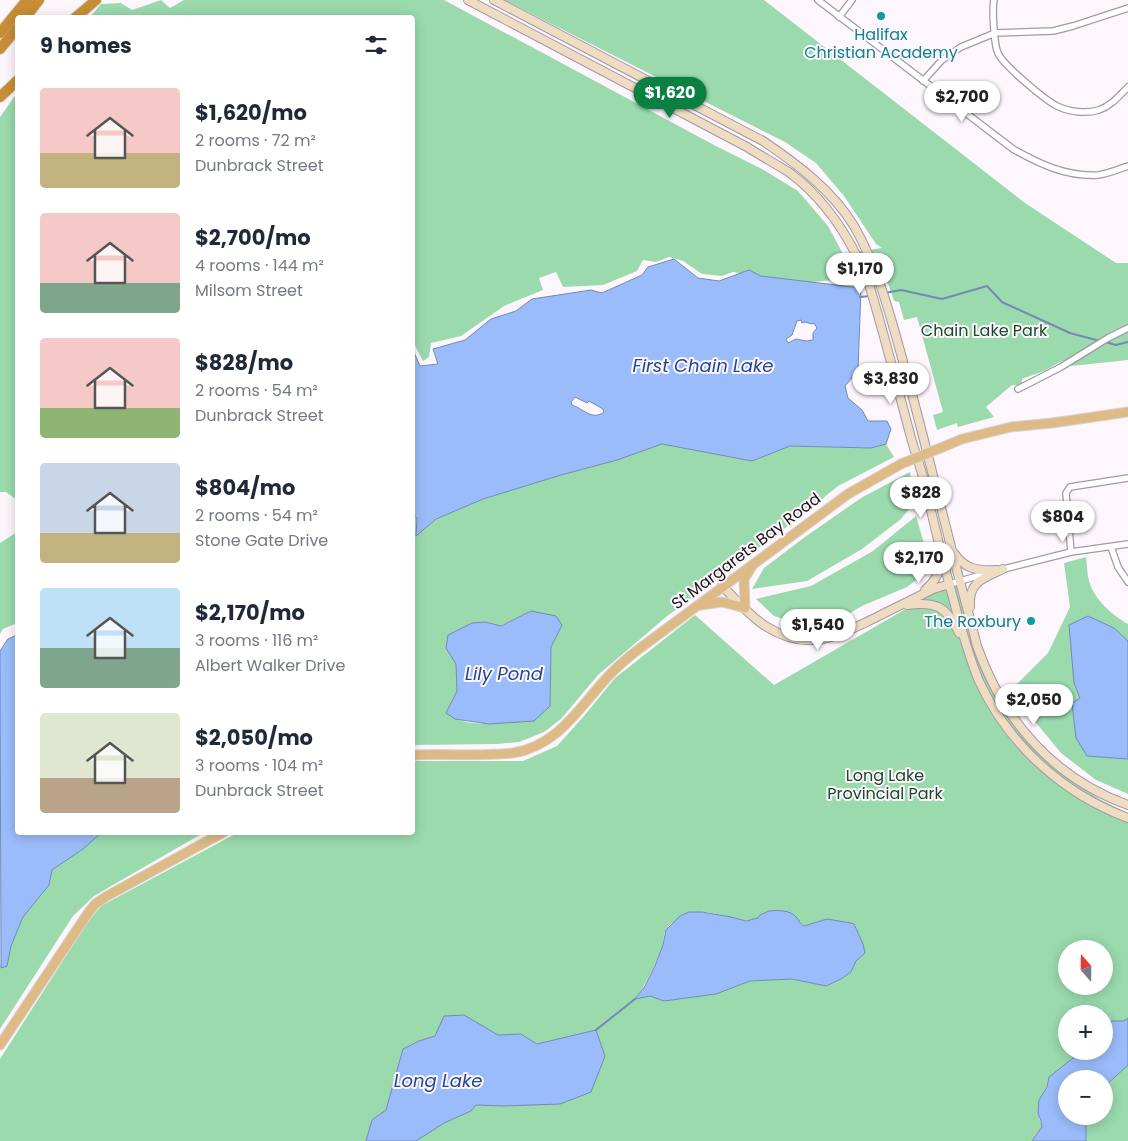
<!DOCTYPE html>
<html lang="en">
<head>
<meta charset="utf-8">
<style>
	:root { --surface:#fff; --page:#f6f6f7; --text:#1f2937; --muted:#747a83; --accent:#0b8043 }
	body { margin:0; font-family:Poppins,sans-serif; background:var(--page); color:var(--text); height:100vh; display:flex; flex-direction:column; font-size:19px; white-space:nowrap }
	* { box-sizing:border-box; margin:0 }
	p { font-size:16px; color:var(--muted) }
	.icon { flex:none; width:28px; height:28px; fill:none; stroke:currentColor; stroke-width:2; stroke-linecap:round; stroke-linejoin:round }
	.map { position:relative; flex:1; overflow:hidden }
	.drawer { position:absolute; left:15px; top:15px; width:400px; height:820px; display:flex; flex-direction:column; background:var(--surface); border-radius:5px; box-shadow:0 2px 12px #0003 }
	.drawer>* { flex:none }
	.needle { width:32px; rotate:340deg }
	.buttons { position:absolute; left:1058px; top:940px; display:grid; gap:10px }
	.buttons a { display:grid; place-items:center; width:55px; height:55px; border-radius:50%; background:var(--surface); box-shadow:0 2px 12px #0003; font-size:25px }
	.price { position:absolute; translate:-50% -42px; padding:0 11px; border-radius:18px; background:#fff; color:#222; font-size:16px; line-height:32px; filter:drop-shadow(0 1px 2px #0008) }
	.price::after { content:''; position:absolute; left:50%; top:30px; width:15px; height:11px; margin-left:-8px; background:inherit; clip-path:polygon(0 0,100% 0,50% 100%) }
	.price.current { background:var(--accent); color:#fff }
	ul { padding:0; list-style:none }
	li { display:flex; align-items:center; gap:15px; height:125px; padding:0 25px }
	li span { display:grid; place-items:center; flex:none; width:140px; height:100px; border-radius:5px; color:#555 }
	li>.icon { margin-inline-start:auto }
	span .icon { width:60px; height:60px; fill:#fffc; stroke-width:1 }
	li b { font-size:21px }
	h2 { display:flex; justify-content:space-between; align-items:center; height:60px; padding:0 25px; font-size:21px }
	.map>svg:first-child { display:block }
	.green { fill:#9adaad; fill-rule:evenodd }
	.water { fill:#9abcfa; stroke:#738ab6; fill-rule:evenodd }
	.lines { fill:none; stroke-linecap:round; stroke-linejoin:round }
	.stream { stroke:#738ab6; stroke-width:2 }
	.street-casing { stroke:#a498a3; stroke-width:8 }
	.secondary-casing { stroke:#a498a3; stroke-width:10 }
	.primary-casing { stroke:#d5d5d5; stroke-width:11 }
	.highway-casing { stroke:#d5d5d5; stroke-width:12 }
	.street { stroke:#fff; stroke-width:5.5 }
	.secondary { stroke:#eeddc2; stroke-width:8 }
	.primary { stroke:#debb86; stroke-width:9 }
	.highway { stroke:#c88e35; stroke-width:10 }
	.primary-bridge-casing { stroke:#d5d5d5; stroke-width:11; stroke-linecap:butt }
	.primary-bridge { stroke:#debb86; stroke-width:9 }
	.culture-dot { fill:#0f9aa8; stroke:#fef6fd; stroke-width:2 }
	.labels { text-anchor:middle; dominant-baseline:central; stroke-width:4; stroke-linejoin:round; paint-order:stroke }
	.culture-label { font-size:16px; fill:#0d838f; stroke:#fef6fd }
	.park-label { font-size:16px; fill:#174a2b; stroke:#fef6fd }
	.street-label { font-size:16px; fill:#181418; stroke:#fef6fd }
	.water-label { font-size:18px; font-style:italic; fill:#234890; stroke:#fef6fd }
</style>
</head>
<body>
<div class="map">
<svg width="1128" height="1141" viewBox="0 0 1128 1141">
	<rect width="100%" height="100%" fill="#fef6fd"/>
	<g class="green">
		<polygon points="161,0 170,8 184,0 444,0 714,145 762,169 798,191 828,226 843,254 882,248 876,244 844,196 816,163 785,142 504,0 764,0 1025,203 1116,263 1128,263 1128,360 1071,366 1062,361 1044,371 1022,379 1022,386 1012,385 986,407 994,417 958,427 957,423 937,430 933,415 943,412 917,317 904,320 899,302 894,301 888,283 881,274 880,267 843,273 843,279 803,283 733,272 722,276 702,274 683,261 673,258 669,257 656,262 643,260 637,271 603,285 563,287 556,272 539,278 543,290 504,306 461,336 431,343 429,357 423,361 412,340 412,18 89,18 101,4 121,3 132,10"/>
		<polygon points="17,93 17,500 6,492 0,492 0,117"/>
		<path d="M662,444L752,461L790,446L870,448L886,444L894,457L838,486L800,517L666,617L598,675L561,719L544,732L519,742L497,744L413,745L412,513L417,518L416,535L436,519L483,499L561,475L617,460ZM531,611L562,624L551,647L550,706C519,715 476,736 447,713L457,691L456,664L485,622L500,626Z"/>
		<polygon points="910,472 914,503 901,519 862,549 807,581 752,589 764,568 805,537 861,498"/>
		<polygon points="916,516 929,561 924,574 907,587 862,606 832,624 799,624 774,616 756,599 811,586 873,551"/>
		<polygon points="17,532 17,623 3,629 0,634 0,543"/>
		<path d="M1086,557C1087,565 1087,574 1089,581C1094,599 1112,615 1128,624V641L1114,628L1074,683L1080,698L1087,756L1128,759V794L1096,780L1061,753L1019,702V697L1013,688L1048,653L1070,607L1064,563Z"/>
		<path d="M956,580L1002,705L1072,780L1101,800L1128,813V1141H1086V1116H1104V1014H1066V1051H1082L1049,1077L1039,1117L1042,1127L1032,1141H0V1059L87,923L101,906L237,833L412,832L413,761H523L557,746L584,716L615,678L695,615L774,685ZM772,911H783L794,915L804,926L833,920L854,924L860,937L856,961L851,972L841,979L826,986L792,979L750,981L716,994L664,1001L650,996L635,999C647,983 655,966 662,948C664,942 663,935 666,930C673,919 689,912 702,912C721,912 740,925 758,918L760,915ZM1066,949H1104V986H1066Z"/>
		<polygon points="101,833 203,833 94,896 73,916 0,1029 0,962 1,968 7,966 11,946 23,917 49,885 52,870 82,849"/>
	</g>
	<g class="water">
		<path d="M674,259L698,278L719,281L749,270L761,276L861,288L858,371L845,386L848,398L862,410L868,421H887L891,429L886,444L871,448L790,446L752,461L662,444L617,460L561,475L483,499L436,519L416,536L417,518L412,513L413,350L420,366L438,364L433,349L465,340L491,319L516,311L532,299L591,290L602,293L642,275L648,267ZM801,320L802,323L805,322L812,324L814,323L817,328L813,333V340L806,341L796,339L788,343L786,339L792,335L797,321ZM575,397L587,403L589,401L603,409L604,412C592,421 584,409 572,405L571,402Z"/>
		<polygon points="531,611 556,616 562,625 551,647 550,706 534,721 489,724 455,719 446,713 457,691 456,664 446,648 448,635 472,623 485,622 501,626"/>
		<polygon points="1088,616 1114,628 1128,641 1128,759 1087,756 1076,738 1072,703 1080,698 1074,683 1069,625"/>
		<polygon points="17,635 18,832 101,833 83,849 52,870 49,885 23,917 11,946 7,966 1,968 0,651 8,639"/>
		<path d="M769,911C777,910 791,910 796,917C800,921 800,924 804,926L827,919L851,923L854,924L863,944L865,953L856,961L851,972L841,979L826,986L792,979L750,981L716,994L664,1001L650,996L635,999L645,986L655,966L663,945L666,930L680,916L689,912H702L731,917L746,921L758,918L760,915Z"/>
		<polygon points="464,1015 498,1035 521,1034 537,1044 596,1030 605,1056 591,1092 560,1104 503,1106 476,1105 471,1111 444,1123 416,1141 366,1141 372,1120 386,1110 403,1049 419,1041 435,1036 444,1016"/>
		<polygon points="1128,1018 1128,1065 1104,1087 1104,1079 1066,1079 1066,1116 1086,1116 1086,1141 1032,1141 1042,1127 1041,1121 1038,1113 1039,1100 1047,1087 1049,1077 1082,1051 1104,1051 1104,1033 1111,1021 1124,1021"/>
	</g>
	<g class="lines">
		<g class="stream">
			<polyline points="885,293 901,290 942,299 987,286 1002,302 1070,333 1100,341"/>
			<polyline points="860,297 870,296"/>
			<polyline points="1105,342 1116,345 1128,342"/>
			<polyline points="596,1030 635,999"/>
		</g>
		<g class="street-casing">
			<g id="street">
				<path d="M818,0L1013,149C1039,164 1067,177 1098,175C1108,174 1119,169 1128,166"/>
				<path d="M994,0C992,9 994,45 998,53C1003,65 1045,100 1057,106C1069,112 1086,114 1099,110C1111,106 1119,96 1128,87"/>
				<polyline points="839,17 852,0"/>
				<polyline points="923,81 942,60 961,47 995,33 1053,31 1073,26 1128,8"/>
				<polyline points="1018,389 1061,367 1108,338 1128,328"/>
				<polyline points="1111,547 1118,567 1128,582"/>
				<polyline points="1071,552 1066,493 1070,487 1128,478"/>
				<polyline points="1000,570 1071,552 1128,544"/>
				<polyline points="950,584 991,572"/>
			</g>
		</g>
		<g class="secondary-casing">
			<g id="secondary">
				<path d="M468,0L747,147C761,156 776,164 790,173C825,199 850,238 867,278C883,329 896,382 910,434C914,450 920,465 924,481C932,515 940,549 949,583C958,616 966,650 979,681C1008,744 1063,794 1128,818"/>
				<path d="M494,0L763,141C797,164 832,190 854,226C881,273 893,327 908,379C923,435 937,491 951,547C959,580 969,613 977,646C1003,720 1053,778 1128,805"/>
				<path d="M954,553C964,569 978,571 996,570"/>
				<path d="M722,586C737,600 750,617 767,627C809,653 837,636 875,618C894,608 914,599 933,589L950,584"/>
				<path d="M925,590C935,582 940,573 941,560"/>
				<path d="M907,605C935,601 947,606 959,633"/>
				<path d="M970,607C968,582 983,578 1003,569"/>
			</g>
		</g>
		<g class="primary-casing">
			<g id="primary">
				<polyline points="943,447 962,439 1011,427 1052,423 1128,412"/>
				<polyline points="701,605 722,602 745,608 744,579 752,566"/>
				<path d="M412,755C446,753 479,757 513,753C556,746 577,711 604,681C613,670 624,661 635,652L848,494L901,464"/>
				<polyline points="0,1045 86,916 95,904 107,896 224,832"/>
			</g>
		</g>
		<g class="highway-casing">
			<g id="highway">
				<polyline points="25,18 39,0"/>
				<polyline points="75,18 96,0"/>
				<polyline points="0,33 27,0"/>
				<polyline points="0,49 18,27"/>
				<polyline points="0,97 18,80"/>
			</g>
		</g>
		<use href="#street" class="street"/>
		<use href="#secondary" class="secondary"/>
		<use href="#primary" class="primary"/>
		<use href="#highway" class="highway"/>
		<g class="primary-bridge-casing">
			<polyline id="primary-bridge" points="901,464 943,447"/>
		</g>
		<use href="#primary-bridge" class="primary-bridge"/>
	</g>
	<g class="culture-dot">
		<circle cx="881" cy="16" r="5"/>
		<circle cx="1031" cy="621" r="5"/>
	</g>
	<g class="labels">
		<g class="culture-label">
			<text x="881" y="34">Halifax<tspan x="881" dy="18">Christian Academy</tspan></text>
			<text x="1021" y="621" text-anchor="end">The Roxbury</text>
		</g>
		<g class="park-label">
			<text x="984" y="330">Chain Lake Park</text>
			<text x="885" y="775">Long Lake<tspan x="885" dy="18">Provincial Park</tspan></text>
		</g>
		<g class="street-label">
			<text transform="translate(746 551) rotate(-37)">St Margarets Bay Road</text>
		</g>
		<g class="water-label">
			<text x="703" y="365">First Chain Lake</text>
			<text x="504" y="673">Lily Pond</text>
			<text x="438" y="1080">Long Lake</text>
		</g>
	</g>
</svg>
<div class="buttons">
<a><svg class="needle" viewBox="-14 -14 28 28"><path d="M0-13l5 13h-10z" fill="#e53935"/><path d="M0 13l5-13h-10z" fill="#747a83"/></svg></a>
<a>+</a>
<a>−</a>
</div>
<b class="price current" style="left:670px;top:119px">$1,620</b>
<b class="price" style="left:962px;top:123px">$2,700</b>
<b class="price" style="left:860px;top:295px">$1,170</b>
<b class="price" style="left:891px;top:405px">$3,830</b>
<b class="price" style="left:921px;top:519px">$828</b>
<b class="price" style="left:1063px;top:543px">$804</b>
<b class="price" style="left:919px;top:584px">$2,170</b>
<b class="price" style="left:818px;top:651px">$1,540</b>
<b class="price" style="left:1034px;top:726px">$2,050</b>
<section class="drawer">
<h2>9 homes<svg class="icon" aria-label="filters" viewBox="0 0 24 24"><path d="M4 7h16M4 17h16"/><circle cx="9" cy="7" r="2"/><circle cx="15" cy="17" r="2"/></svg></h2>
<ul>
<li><span style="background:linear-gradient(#f6c9c9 65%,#c2b280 0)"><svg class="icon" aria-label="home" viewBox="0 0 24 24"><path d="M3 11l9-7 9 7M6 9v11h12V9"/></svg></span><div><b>$1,620/mo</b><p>2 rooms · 72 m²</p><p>Dunbrack Street</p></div></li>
<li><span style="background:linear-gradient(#f6c9c9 70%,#7fa58c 0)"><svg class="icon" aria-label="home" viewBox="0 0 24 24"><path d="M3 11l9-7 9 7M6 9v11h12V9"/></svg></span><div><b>$2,700/mo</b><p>4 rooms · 144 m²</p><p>Milsom Street</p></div></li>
<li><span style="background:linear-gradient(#f6c9c9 70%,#8fb573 0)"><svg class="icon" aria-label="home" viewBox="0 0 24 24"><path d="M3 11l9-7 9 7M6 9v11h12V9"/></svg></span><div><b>$828/mo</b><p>2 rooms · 54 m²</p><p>Dunbrack Street</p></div></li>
<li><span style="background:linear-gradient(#c9d6e8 70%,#c2b280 0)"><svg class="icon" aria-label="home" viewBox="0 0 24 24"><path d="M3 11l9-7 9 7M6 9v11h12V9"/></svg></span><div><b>$804/mo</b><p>2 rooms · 54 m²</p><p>Stone Gate Drive</p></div></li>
<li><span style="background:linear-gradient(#bfe0f5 60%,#7fa58c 0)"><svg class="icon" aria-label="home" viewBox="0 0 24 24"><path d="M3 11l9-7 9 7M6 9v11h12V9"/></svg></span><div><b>$2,170/mo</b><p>3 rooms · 116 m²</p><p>Albert Walker Drive</p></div></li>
<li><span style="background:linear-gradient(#dfe7d0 65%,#b9a48a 0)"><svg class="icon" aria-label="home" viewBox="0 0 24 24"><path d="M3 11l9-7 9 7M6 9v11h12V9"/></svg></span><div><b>$2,050/mo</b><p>3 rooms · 104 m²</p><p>Dunbrack Street</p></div></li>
</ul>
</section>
</div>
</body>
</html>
